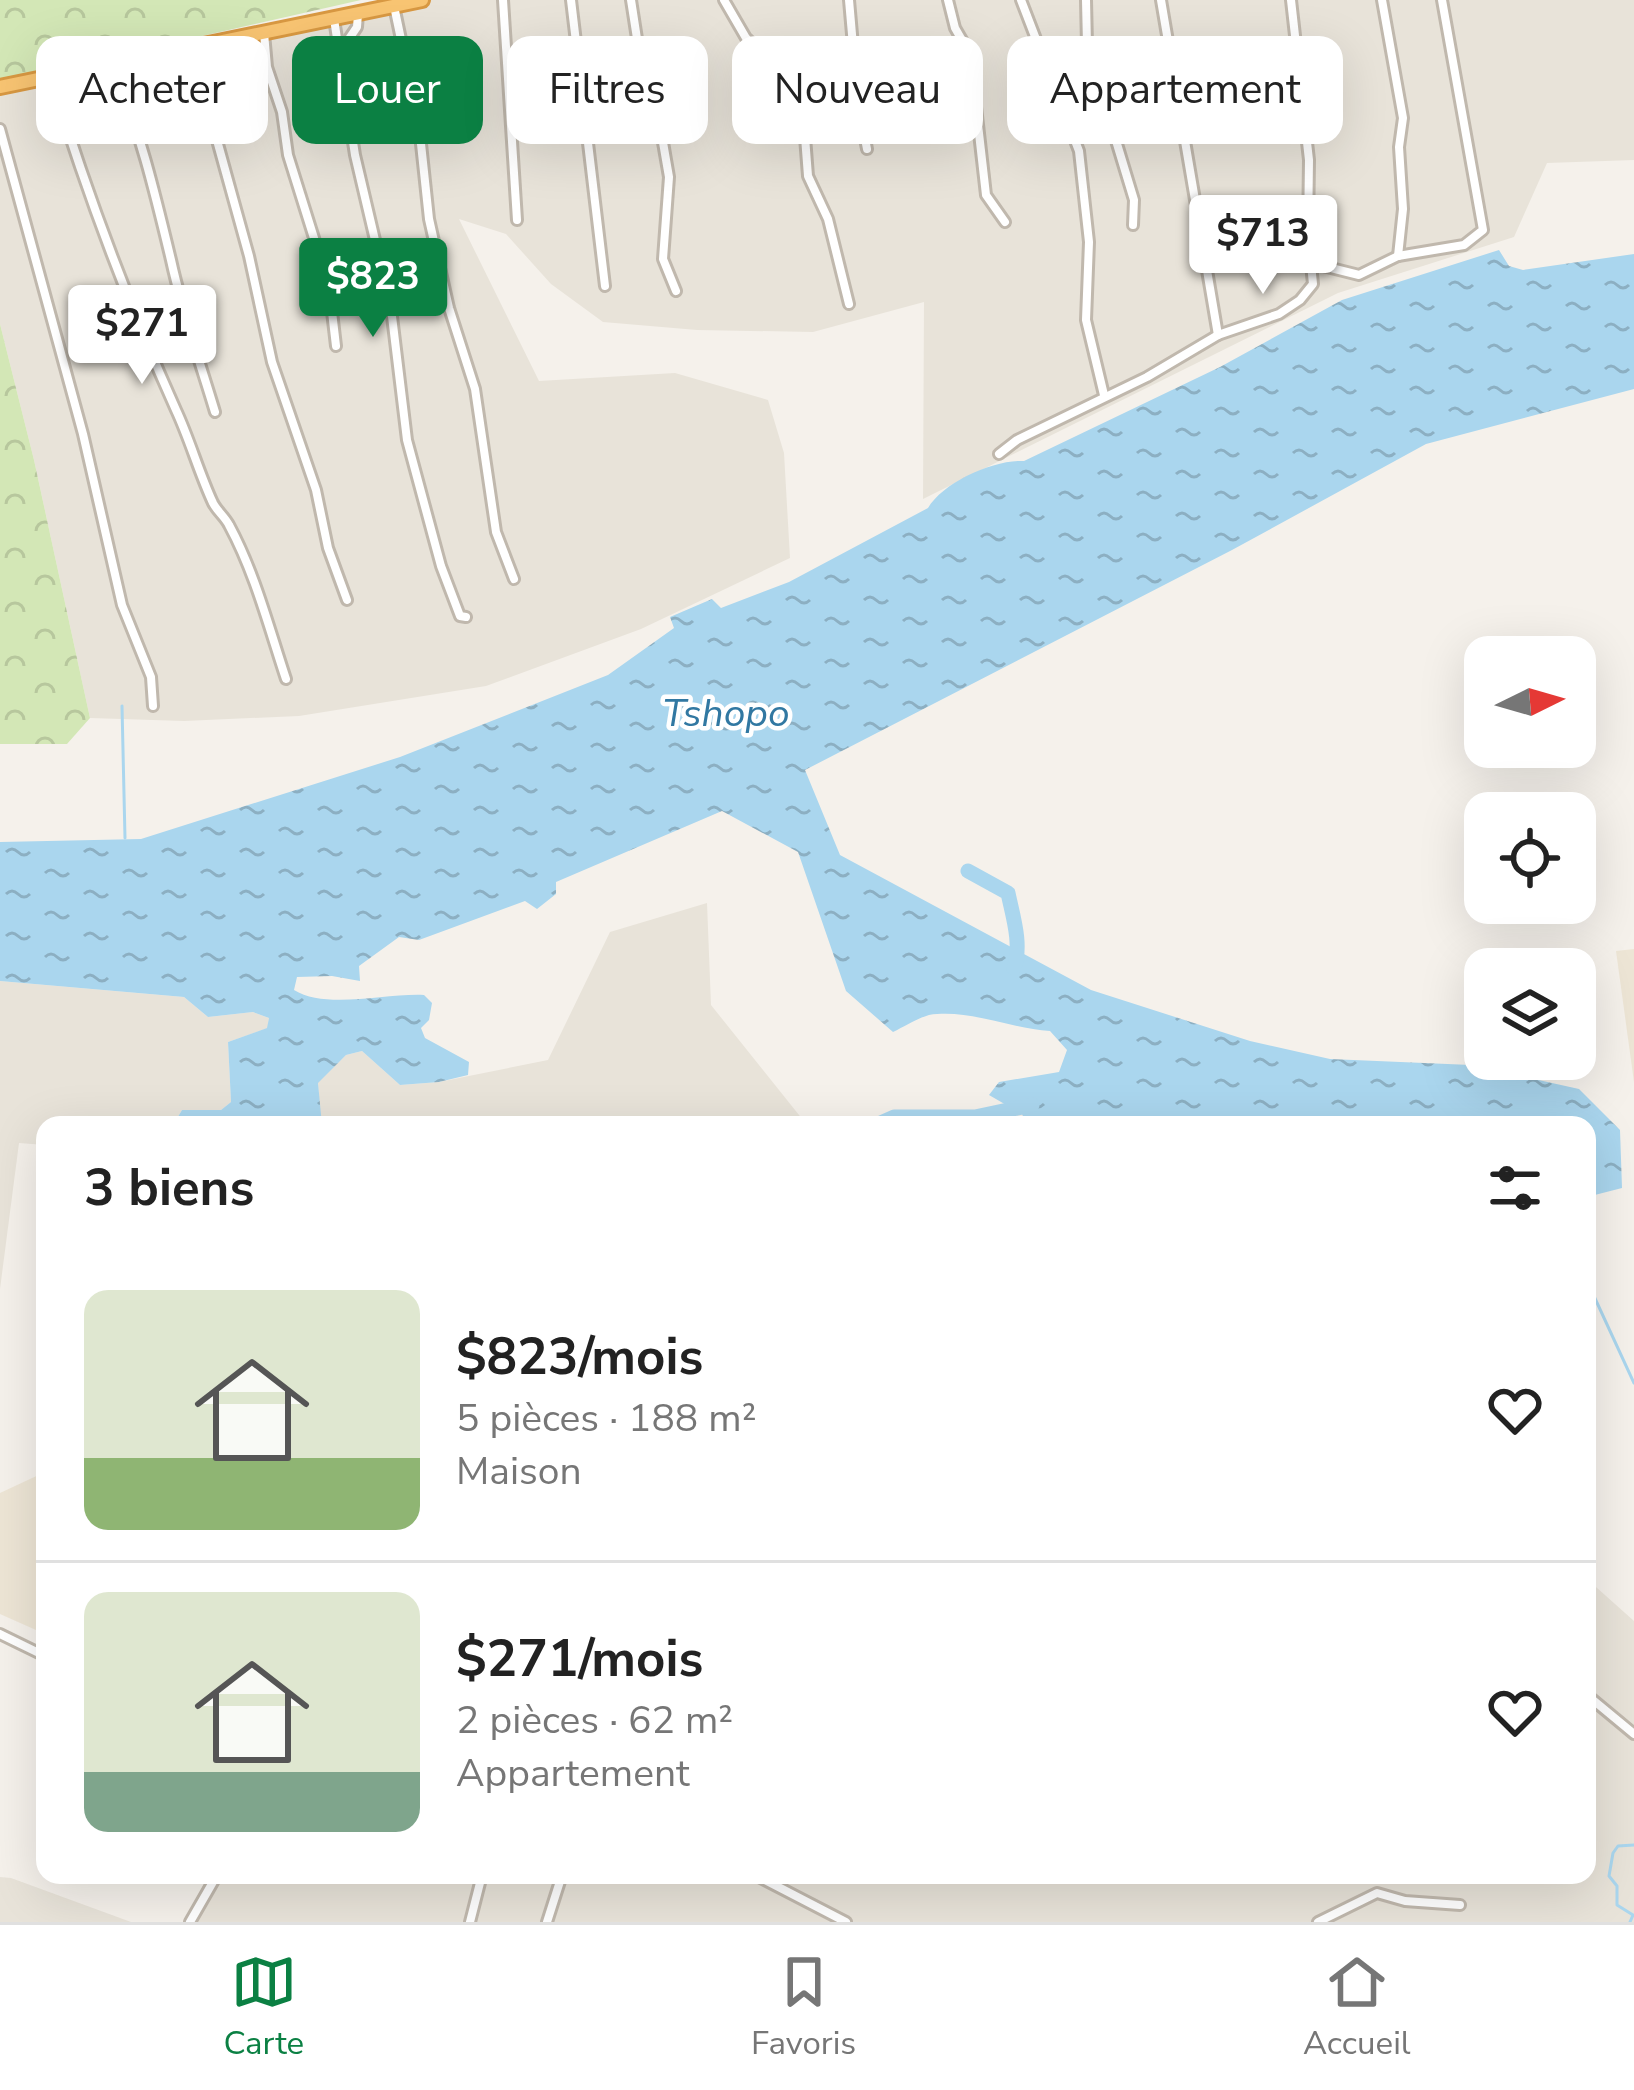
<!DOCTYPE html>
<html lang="fr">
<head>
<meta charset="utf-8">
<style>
	:root { --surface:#fff; --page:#f2f2f2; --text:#222; --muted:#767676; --line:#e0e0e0; --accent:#0b8043 }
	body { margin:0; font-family:"Nunito Sans",sans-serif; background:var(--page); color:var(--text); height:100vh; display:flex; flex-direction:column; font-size:45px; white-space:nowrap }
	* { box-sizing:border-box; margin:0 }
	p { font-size:39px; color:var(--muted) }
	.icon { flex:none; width:66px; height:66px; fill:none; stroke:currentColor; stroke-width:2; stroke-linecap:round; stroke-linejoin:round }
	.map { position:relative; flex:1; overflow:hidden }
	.panel { position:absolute; left:36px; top:1116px; width:1560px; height:768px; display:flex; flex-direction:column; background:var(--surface); border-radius:24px; box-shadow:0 12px 48px #0002 }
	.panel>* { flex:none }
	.guide { position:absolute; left:36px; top:36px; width:1563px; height:108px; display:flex; gap:24px }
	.needle { width:78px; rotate:85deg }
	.buttons { position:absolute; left:1464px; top:636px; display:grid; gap:24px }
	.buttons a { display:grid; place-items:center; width:132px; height:132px; border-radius:24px; background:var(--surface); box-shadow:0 12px 48px #0002; font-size:60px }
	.price { position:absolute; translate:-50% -102px; padding:0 27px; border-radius:12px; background:#fff; color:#222; font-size:39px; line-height:78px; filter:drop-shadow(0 3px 6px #0008) }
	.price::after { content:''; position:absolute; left:50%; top:72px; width:36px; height:27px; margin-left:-18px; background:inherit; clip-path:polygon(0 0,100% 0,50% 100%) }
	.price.active { background:var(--accent); color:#fff }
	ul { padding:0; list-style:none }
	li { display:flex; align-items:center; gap:36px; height:300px; padding:0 48px }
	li+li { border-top:3px solid var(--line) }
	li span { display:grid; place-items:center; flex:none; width:336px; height:240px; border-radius:24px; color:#555 }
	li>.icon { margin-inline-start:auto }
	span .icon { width:144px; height:144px; fill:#fffc; stroke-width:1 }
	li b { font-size:51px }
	h2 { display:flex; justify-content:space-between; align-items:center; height:144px; padding:0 48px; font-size:51px }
	.pill { padding:0 42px; border-radius:24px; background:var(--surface); box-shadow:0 12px 48px #0002; font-size:42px; line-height:108px }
	.pill.active { background:var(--accent); color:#fff }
	.tabs { display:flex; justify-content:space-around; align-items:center; height:168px; border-top:3px solid var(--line); background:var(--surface); font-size:33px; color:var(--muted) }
	.tabs a { display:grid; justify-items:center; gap:6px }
	.tabs .active { color:var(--accent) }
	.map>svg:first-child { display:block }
	.residential { fill:#e8e3d9 }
	.education { fill:#ede5d5 }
	.forest { fill:url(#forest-crowns) }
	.water { fill:url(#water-ripples) }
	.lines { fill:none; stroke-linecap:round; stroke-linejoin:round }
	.stream { stroke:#aad6ee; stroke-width:3 }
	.river { stroke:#aad6ee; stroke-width:15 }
	.street-casing { stroke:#c0b8ad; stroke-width:14 }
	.highway-casing { stroke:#d89842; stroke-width:18 }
	.street { stroke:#fff; stroke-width:8 }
	.highway { stroke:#f8c472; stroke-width:12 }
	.labels { text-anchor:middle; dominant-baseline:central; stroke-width:9; stroke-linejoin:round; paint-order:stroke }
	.water-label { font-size:39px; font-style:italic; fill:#3178a2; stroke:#fff }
</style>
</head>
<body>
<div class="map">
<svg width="1634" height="1922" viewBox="0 0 1634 1922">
	<defs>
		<pattern id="forest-crowns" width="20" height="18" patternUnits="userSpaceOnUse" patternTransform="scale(3)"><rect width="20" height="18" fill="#d3e7b6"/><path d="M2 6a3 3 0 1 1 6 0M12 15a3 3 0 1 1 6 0" fill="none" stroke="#b7c79d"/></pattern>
		<pattern id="water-ripples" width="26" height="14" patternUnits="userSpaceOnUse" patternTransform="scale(3)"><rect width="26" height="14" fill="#aad6ee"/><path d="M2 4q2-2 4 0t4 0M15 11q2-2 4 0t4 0" fill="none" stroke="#8cafc2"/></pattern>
	</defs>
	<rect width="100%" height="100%" fill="#f5f1eb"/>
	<g class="residential">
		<polygon points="423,0 1634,0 1634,160 1547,163 1514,237 1338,293 923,499 924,302 813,332 697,330 603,322 551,284 506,234 459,219 539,381 675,373 768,400 784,453 790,558 641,629 486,686 299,716 184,721 90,718 34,460 0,324 0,87"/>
		<polygon points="707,903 711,1005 807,1125 322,1125 320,1122 318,1082 346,1055 362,1051 400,1085 439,1082 548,1060 610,932"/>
		<polygon points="0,981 184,997 208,1017 253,1012 269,1018 268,1028 228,1042 231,1102 221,1110 182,1110 173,1125 45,1125 45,1145 19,1143 0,1289"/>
		<polygon points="1587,1579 1634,1621 1634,1922 185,1922 208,1875 1587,1875"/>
		<polygon points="0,1877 11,1878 131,1922 0,1922"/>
	</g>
	<g class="education">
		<polygon points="1634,949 1634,1082 1616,951"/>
		<polygon points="45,1472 45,1634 0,1614 0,1493"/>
	</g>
	<g class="forest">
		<polygon points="0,0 361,0 0,82"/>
		<polygon points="0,324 34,460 90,718 67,744 0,744"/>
	</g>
	<path class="water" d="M1499,250L1509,266L1523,270L1634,254V389L1426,444L1232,550L805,770L840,855L1091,990L1250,1041L1330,1059L1471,1065L1579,1089L1620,1130L1622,1188L1587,1197V1125H1111L1092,1120L1080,1124L1053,1116L1027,1125L1022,1114L989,1095L999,1082L1059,1072L1067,1050L1050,1031C1013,1029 974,1011 937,1014C923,1014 906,1026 893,1032L846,991L798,852L722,811L556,882V894L537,909L525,901L419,940L399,937L359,966L360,981L332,976L297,977L294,990C326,1010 386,993 424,995L432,1003L429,1020L421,1028L425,1038L469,1062L468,1075L439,1082L400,1085L362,1051L346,1055L318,1083L322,1125H173L182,1110H221L231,1102L228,1042L267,1028L269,1018L253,1012L208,1017L184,997L0,981V842L141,839L400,757L608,675L674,628L670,617L712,599L721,608L789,582L928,508C943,482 995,459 1024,461L1220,367L1342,300Z"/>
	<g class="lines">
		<g class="stream">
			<polyline points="122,706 125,838"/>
			<polyline points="1587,1281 1634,1383"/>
			<polyline points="1630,1922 1633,1915 1617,1905 1617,1886 1609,1876 1613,1853 1618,1846 1634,1845"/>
		</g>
		<g class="river">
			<path d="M968,871L1008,893C1013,917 1022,944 1014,968"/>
			<polyline points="876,1125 894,1117 975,1117 1032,1105"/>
		</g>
		<g class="street-casing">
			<g id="street">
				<polyline points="503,0 517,220"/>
				<polyline points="571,0 605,286"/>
				<polyline points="631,0 638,45 652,79 669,177 663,259 676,291"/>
				<polyline points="724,0 746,38 760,51 768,76 804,124 808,176 828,219 849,304"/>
				<polyline points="849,0 858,103 867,149"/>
				<polyline points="948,0 955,28 970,54 986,195 1005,222"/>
				<polyline points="1021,0 1079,151 1089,242 1086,320 1104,395"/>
				<polyline points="1086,0 1087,45 1134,200 1133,225"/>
				<polyline points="1161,0 1218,335"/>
				<polyline points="1382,0 1403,118 1399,147 1403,209 1398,256"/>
				<polyline points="394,6 419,125 429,219 449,308 475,389 496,532 514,579"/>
				<polyline points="334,19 355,155 391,308 407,440 441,566 460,616 466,617"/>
				<polyline points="264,33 267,67 282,112 288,155 329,286 336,346"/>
				<polyline points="340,52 357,27 358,14"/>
				<path d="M112,63C139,127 155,193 171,260C182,311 200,362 215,412"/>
				<polyline points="269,76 213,104 210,115 249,256 272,362 316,490 328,548 347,600"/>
				<path d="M51,77C86,191 127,301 176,410C190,440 199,473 213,503C217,511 225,517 229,525C255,573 269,628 286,679"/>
				<polyline points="0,129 83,434 122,605 151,677 153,706"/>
				<polyline points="1311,263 1359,275 1398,256 1464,245 1483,230 1442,0"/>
				<polyline points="999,454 1017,440 1147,377 1218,335 1279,314 1300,300 1313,284 1308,234 1309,160 1291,0"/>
				<polyline points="0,1634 45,1656"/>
				<polyline points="1587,1695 1634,1734"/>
				<polyline points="755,1875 846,1922"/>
				<polyline points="190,1922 217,1875"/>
				<polyline points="470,1922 482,1875"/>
				<polyline points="547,1922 562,1875"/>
				<polyline points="1318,1922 1377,1893 1405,1901 1460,1905"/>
			</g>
		</g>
		<g class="highway-casing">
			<polyline id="highway" points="0,87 422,0"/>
		</g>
		<use href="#street" class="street"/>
		<use href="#highway" class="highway"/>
	</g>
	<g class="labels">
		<g class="water-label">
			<text x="726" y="713">Tshopo</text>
		</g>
	</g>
</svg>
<div class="buttons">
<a><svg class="needle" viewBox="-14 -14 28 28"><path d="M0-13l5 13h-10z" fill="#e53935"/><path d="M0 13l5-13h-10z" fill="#767676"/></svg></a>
<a><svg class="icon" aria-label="locate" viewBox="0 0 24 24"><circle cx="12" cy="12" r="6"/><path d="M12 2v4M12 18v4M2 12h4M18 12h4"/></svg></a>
<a><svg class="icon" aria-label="layers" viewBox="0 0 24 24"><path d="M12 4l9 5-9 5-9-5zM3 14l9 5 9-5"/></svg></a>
</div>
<b class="price" style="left:1263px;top:297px">$713</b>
<b class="price active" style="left:373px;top:340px">$823</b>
<b class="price" style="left:142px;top:387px">$271</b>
<div class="guide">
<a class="pill">Acheter</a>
<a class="pill active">Louer</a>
<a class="pill">Filtres</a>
<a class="pill">Nouveau</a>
<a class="pill">Appartement</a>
</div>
<section class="panel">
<h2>3 biens<svg class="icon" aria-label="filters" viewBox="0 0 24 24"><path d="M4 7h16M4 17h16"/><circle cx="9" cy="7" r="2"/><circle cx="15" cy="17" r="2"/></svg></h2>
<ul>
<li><span style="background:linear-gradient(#dfe7d0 70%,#8fb573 0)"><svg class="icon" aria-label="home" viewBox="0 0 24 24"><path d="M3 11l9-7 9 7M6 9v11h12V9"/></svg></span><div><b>$823/mois</b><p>5 pièces · 188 m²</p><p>Maison</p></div><svg class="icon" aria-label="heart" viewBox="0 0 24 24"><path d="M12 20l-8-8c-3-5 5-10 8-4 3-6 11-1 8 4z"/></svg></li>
<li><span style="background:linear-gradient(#dfe7d0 75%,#7fa58c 0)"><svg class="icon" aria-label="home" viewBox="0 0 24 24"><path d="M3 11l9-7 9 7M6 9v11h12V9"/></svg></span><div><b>$271/mois</b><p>2 pièces · 62 m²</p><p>Appartement</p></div><svg class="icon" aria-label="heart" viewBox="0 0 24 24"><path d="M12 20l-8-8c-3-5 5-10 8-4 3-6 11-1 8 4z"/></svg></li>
</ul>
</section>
</div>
<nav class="tabs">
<a class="active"><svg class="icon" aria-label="map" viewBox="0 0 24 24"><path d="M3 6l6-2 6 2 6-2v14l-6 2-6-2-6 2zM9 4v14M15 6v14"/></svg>Carte</a>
<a><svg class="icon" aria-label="saved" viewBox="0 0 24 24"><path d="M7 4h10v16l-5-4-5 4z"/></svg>Favoris</a>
<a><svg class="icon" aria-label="home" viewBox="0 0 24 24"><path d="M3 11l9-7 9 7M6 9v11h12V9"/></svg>Accueil</a>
</nav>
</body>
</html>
